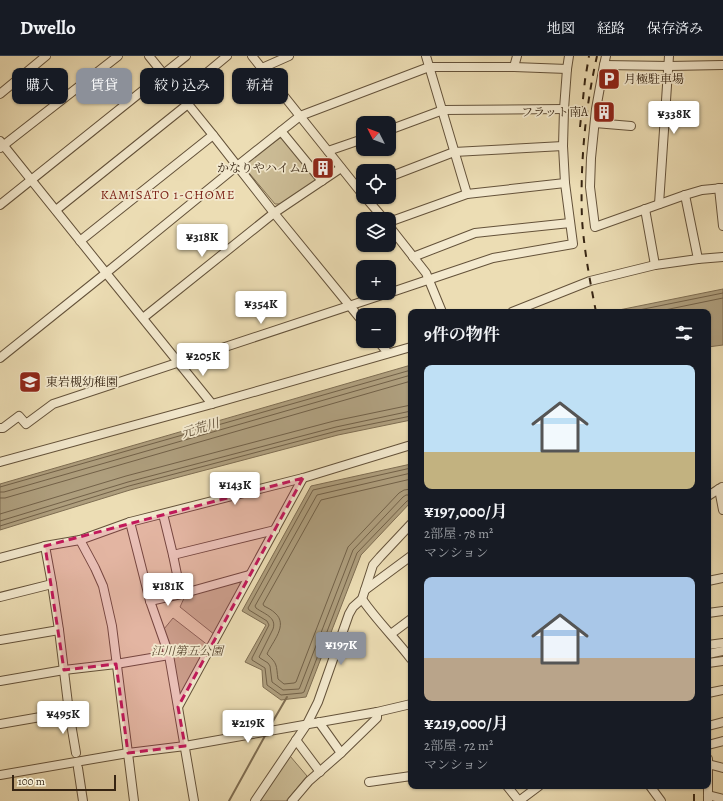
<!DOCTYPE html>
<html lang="ja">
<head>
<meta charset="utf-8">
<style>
	:root { --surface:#171b24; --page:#242831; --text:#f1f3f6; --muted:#9ea1a6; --line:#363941; --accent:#8c9099 }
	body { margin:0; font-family:Alegreya,"Noto Serif JP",serif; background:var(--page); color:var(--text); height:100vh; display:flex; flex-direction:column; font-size:15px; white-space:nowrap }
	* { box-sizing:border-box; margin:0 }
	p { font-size:13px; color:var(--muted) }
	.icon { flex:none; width:22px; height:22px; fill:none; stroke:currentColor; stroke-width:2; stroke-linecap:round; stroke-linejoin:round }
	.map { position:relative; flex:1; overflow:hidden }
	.side { position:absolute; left:408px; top:253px; width:303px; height:480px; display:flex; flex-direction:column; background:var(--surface); border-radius:8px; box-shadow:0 1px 3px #0004 }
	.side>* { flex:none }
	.hud { position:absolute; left:12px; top:12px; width:336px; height:36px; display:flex; gap:8px }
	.needle { width:26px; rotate:312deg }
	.controls { position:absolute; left:356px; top:60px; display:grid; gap:8px }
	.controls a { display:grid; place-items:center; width:40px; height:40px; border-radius:8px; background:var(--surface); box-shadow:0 1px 3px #0004; font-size:20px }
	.scale { position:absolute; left:12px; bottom:10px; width:104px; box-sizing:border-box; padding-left:4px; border:2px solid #362412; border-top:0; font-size:11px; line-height:14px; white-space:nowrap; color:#362412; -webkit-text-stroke:3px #f3e9ce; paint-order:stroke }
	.price { position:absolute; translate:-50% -34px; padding:0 9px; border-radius:4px; background:#fff; color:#222; font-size:13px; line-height:26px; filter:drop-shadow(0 1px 2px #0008) }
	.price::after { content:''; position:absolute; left:50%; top:24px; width:12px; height:9px; margin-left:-6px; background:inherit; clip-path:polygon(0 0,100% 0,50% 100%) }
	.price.current { background:var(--accent); color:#fff }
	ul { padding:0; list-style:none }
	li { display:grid; align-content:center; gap:8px; height:212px; padding:0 16px }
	li span { display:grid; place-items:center; height:124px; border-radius:8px; color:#555 }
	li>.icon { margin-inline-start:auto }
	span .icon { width:72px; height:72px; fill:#fffc; stroke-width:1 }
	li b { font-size:17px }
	h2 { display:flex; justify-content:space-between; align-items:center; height:48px; padding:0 16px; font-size:17px }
	.tag { padding:0 14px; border-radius:8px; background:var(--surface); box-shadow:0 1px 3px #0004; font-size:14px; line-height:36px }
	.tag.current { background:var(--accent); color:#fff }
	header { display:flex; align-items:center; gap:24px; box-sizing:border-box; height:56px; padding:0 20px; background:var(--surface); border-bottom:1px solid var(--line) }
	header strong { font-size:19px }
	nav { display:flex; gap:22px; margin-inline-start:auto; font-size:14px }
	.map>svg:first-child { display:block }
	.green { fill:#cdbe98; stroke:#827155 }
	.water { fill:#ae9e7d; stroke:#7e6d52 }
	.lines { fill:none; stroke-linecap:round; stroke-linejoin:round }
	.shore { stroke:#726148; stroke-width:1 }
	.stream { stroke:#7e6d52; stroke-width:2 }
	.minor-casing { stroke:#64523a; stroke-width:10 }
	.minor { stroke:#f3e9ce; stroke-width:8 }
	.rail { stroke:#362412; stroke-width:2; stroke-dasharray:7 7; stroke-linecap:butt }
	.marked { fill:#c2185b; fill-opacity:0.2; stroke:#c2185b; stroke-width:3; stroke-dasharray:8 5; stroke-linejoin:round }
	.labels { text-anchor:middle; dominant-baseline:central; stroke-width:3.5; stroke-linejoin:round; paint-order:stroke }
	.poi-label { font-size:12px; fill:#362412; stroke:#f3e9ce; text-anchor:start }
	.park-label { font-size:12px; font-style:italic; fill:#5c4a34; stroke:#f3e9ce }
	.neighbourhood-label { font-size:13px; letter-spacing:1px; fill:#7a1f14; stroke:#f3e9ce }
	.water-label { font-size:13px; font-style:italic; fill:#5a4932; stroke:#f3e9ce }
</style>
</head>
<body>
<header>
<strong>Dwello</strong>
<nav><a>地図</a><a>経路</a><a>保存済み</a></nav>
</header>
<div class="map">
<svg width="723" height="745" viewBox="0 0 723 745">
	<rect width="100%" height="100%" fill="#ecddb4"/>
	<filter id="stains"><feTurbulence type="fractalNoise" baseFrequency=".005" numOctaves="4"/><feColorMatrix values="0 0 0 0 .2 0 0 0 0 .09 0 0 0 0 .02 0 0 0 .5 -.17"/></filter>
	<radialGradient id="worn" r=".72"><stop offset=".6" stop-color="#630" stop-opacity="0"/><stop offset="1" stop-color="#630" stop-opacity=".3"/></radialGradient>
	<g class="green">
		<polygon points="280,82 283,82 317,125 281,148 275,148 245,112 245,108"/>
		<polygon points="239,526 242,530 215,579 180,551 185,540"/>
		<polygon points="173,562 209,590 183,638 178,637 164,573"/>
		<polygon points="290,700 307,720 286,745 260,745"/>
	</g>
	<g class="water">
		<polygon points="723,233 723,289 708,291 708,256 609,256"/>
		<polygon points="411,309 411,364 338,379 130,434 0,474 0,428"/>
		<polygon points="411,408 411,446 361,499 306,641 281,644 263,631 262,614 245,606 266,569 242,555 311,430"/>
	</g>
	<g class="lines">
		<g class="shore">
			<polyline points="629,256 723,237"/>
			<polyline points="655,256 723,242"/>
			<polyline points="411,412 313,434 248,552 249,554 267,565 269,569 252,602 252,604 265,612 267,629 281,639 302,637 304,636 357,497 407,445 411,444"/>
			<path d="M411,417L317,439L255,550L256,552C264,558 277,561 273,573L259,601L260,602L268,607L270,610L272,626L283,634L299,633L300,631L353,494L403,441L406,439H411"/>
			<path d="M411,423L321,444L263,548L264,550C268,552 272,554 275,557C289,569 272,586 267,598C278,608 276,609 278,623L284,628L294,627L296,626L348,491L399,437L404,434L411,433"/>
			<polyline points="0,431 411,314"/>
			<polyline points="0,436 4,436 411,319"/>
			<polyline points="0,442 5,442 411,325"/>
			<polyline points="0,458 126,420 334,365 411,349"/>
			<polyline points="0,465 128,426 336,371 411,355"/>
			<polyline points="0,470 129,430 337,375 411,360"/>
		</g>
		<g class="stream">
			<polyline points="269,672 287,641"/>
			<polyline points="229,745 266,678"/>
		</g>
		<g class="minor-casing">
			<g id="minor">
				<polyline points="149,0 213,79 274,157 363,266"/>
				<polyline points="252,0 363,139"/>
				<polyline points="426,0 467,138"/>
				<polyline points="604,9 606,0"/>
				<polyline points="723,9 669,10 604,9 596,53 591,102 590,131 595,171 685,139 702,134 723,132"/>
				<polyline points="514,11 517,0"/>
				<polyline points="262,12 289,0"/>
				<polyline points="0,38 46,0"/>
				<polyline points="180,39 227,0"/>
				<polyline points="595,67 631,70"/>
				<polyline points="389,74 443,54 564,53"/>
				<polyline points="281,75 322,125"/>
				<polyline points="0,85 106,217 212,348"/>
				<polyline points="0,92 118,0"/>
				<polyline points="328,95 363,83"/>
				<polyline points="389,121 454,96 563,90"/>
				<polyline points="719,132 723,170"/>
				<polyline points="685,139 698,203"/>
				<polyline points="365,141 384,163"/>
				<polyline points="659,148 669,0"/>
				<polyline points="0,149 186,0"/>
				<polyline points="645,153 655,209"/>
				<polyline points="56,154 188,48"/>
				<polyline points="389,166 467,138 565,127"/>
				<polyline points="389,170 426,217 442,256"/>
				<polyline points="80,185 213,79"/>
				<polyline points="413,201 475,177 570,167"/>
				<polyline points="389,237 493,202 573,188 565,127 563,90 564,53 567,13 569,0"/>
				<polyline points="512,256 590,225 655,209 698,203 723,201"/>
				<polyline points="143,262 274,157 341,112"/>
				<polyline points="378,285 388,297"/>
				<polyline points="0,302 106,217 237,110 300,60 429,11 514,11 567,13"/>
				<polyline points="0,372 3,372 19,360 26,368 53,348 388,237"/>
				<polyline points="0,406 212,348 411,291"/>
				<polyline points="719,433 723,454"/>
				<polyline points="708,440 722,431"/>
				<polyline points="163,458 173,499 181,538"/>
				<polyline points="130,466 150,545 169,599 194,745"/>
				<polyline points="80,484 95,512 103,530 112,570 134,745"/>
				<polyline points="45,490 52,528 59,574 69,656 76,697"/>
				<polyline points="173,499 275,474"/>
				<polyline points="0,502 45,490 80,484 130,466 303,422 411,389"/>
				<polyline points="708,525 723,522"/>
				<polyline points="365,534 411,500"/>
				<polyline points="0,541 52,528"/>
				<path d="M362,543C377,565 396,583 411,603"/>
				<polyline points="150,545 181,538 249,519"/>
				<polyline points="708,557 723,555"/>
				<polyline points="391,578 411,563"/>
				<polyline points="0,584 59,574"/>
				<polyline points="708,589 723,587"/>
				<polyline points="708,598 723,595"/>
				<polyline points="708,607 723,605"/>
				<polyline points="0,625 64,614 116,608 169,599"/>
				<polyline points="708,637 723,634"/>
				<polyline points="178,651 303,422"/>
				<polyline points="319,666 341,697"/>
				<polyline points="0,668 69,656"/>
				<polyline points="708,670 723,666"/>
				<polyline points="296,684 320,716"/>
				<polyline points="708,689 723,685"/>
				<polyline points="708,703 708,745"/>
				<polyline points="708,708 723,712"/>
				<polyline points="78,712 83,745"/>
				<polyline points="0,719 128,697 185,690 377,656 411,648"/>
				<polyline points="369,726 411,720"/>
				<polyline points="507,730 519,745"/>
				<polyline points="650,730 661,745"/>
				<polyline points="708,739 723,743"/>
				<polyline points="255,745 307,668 318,646 349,558 353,551 362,543 373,509 380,501 411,468"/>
				<polyline points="292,745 309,725 341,697 377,662 377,656"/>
				<polyline points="519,745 539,730"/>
			</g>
		</g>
		<use href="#minor" class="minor"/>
		<g class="rail">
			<polyline points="580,71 585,24 589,0"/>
			<path d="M596,256C590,225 584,194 582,163C580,109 585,53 597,0"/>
			<polyline points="694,745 694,730"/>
		</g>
	</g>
	<path class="marked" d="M303,422L178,651L185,690L128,697L116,608L64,614L45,490Z"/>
	<defs>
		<g id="parking-square" transform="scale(1.15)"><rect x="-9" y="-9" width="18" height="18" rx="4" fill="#8f2418" stroke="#f3e9ce"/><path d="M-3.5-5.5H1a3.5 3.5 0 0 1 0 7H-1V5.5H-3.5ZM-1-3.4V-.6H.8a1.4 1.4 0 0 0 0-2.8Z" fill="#fff"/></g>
		<g id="building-square" transform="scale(1.15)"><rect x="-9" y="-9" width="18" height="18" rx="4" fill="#8f2418" stroke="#f3e9ce"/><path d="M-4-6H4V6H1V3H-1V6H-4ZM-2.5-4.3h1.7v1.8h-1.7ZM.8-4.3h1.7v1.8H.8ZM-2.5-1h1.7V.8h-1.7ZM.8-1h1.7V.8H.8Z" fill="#fff"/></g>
		<g id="school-square" transform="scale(1.15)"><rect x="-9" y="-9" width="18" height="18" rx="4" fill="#8f2418" stroke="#f3e9ce"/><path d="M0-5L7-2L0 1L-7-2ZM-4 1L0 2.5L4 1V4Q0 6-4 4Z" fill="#fff"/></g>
	</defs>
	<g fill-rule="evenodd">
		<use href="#parking-square" x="609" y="23"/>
		<use href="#building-square" x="604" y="56"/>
		<use href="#building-square" x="323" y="112"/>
		<use href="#school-square" x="30" y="326"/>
	</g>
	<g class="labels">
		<g class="poi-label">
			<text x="624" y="23">月極駐車場</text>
			<text x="588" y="56" text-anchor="end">フラット南A</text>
			<text x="308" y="112" text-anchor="end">かなりやハイムA</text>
			<text x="46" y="326">東岩槻幼稚園</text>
		</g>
		<g class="park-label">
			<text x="187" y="595">江川第五公園</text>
		</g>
		<g class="neighbourhood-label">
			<text x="168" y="138">KAMISATO 1-CHOME</text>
		</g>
		<g class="water-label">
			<text transform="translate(200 372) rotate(-17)">元荒川</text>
		</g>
	</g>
	<rect width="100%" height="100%" filter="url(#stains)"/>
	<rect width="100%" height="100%" fill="url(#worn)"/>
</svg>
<div class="controls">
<a><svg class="needle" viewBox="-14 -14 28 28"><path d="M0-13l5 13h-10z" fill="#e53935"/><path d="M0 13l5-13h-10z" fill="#9ea1a6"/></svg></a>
<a><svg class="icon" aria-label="locate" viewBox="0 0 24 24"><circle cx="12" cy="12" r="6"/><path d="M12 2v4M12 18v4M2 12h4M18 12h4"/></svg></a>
<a><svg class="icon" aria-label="layers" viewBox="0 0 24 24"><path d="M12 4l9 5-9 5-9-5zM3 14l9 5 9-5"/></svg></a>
<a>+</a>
<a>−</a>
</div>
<div class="scale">100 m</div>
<b class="price" style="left:674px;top:79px">¥338K</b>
<b class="price" style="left:202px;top:202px">¥318K</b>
<b class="price" style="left:261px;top:269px">¥354K</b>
<b class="price" style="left:203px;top:321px">¥205K</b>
<b class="price" style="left:235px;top:450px">¥143K</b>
<b class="price" style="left:168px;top:551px">¥181K</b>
<b class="price current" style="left:341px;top:610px">¥197K</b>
<b class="price" style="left:63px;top:679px">¥495K</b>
<b class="price" style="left:248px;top:688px">¥219K</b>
<div class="hud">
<a class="tag">購入</a>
<a class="tag current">賃貸</a>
<a class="tag">絞り込み</a>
<a class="tag">新着</a>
</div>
<section class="side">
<h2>9件の物件<svg class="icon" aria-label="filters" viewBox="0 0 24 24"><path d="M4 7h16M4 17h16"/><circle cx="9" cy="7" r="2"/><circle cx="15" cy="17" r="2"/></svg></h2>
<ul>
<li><span style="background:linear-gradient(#bfe0f5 70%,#c2b280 0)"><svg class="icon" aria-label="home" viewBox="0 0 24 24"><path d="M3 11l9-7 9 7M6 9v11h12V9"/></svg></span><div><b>¥197,000/月</b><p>2部屋 · 78 m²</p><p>マンション</p></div></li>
<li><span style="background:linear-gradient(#a9c7e8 65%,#b9a48a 0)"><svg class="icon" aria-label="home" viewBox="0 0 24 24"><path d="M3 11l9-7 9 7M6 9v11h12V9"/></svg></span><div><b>¥219,000/月</b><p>2部屋 · 72 m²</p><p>マンション</p></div></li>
</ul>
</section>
</div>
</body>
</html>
